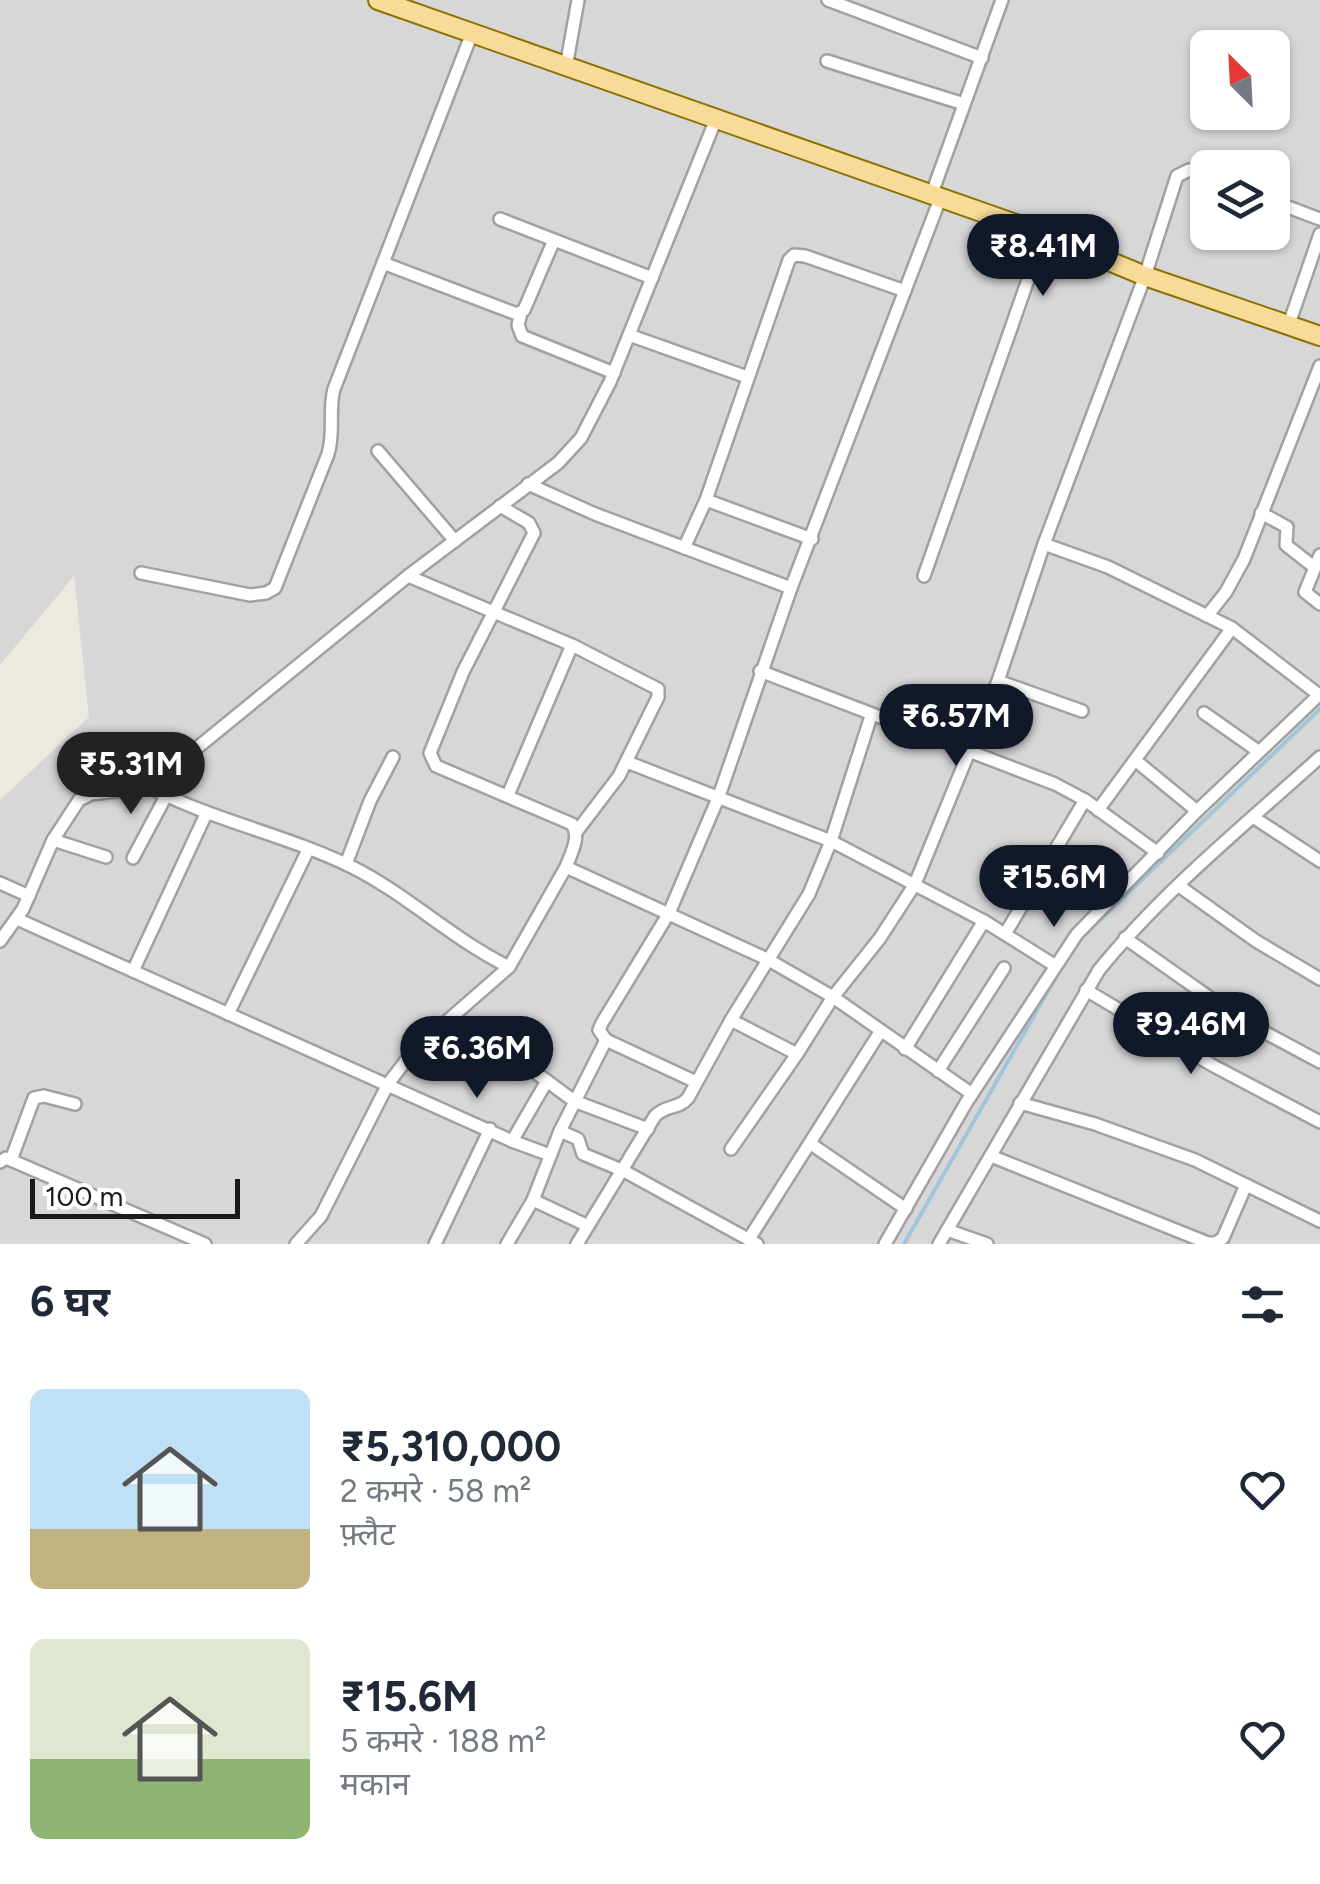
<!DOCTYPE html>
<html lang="hi">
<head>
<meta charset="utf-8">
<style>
	:root { --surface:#fff; --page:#f2f2f3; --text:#1f2937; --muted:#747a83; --accent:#111827 }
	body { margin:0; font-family:Figtree,"Noto Sans Devanagari",sans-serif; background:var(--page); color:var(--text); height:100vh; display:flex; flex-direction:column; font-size:38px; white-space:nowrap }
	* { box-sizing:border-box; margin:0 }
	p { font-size:32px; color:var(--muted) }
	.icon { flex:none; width:55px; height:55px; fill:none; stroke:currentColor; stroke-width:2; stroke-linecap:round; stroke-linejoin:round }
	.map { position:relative; height:1244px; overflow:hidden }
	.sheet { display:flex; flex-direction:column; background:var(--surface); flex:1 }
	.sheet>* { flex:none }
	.needle { width:65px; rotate:336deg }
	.tools { position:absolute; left:1190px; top:30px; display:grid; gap:20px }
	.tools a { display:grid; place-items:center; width:100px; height:100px; border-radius:15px; background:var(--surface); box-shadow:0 2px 8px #0004; font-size:50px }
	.scale { position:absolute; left:30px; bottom:25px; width:210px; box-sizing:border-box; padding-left:10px; border:5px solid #1a1a1a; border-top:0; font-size:28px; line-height:35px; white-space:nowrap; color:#1a1a1a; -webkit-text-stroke:8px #fff; paint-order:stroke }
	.price { position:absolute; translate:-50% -85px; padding:0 22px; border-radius:35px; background:var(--accent); color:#fff; font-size:32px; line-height:65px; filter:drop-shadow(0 2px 5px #0008) }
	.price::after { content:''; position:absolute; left:50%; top:60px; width:30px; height:22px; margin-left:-15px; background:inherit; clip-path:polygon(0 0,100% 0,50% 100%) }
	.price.active { background:#222; color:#fff }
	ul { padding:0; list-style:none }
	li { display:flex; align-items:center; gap:30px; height:250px; padding:0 30px }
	li span { display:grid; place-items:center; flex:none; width:280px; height:200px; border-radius:15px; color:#555 }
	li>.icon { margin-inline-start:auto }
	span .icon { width:120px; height:120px; fill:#fffc; stroke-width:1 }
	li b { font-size:42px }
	h2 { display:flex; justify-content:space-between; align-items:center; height:120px; padding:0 30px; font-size:42px }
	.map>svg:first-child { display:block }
	.residential { fill:#d8d7d7; fill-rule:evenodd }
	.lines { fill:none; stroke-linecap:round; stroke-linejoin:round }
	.stream { stroke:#a1c5d9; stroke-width:4 }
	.minor-casing { stroke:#a1a1a1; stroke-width:16 }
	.primary-casing { stroke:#8c7105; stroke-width:22 }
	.minor { stroke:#fff; stroke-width:11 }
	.primary { stroke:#f8db99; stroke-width:18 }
</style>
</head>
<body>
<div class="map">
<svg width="1320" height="1244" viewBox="0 0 1320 1244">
	<rect width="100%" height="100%" fill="#ece9e0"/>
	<path class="residential" d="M0,0H1320V1244H0V800L89,717L74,576L0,665ZM1208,48H1272V112H1208ZM1208,168H1272V232H1208Z"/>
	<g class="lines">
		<g class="stream">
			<polyline points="1078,941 1320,709"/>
			<polyline points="904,1244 1060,970"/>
		</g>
		<g class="minor-casing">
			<g id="minor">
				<polyline points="828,0 982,58"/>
				<polyline points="472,33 383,263 517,314 524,310 554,240"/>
				<polyline points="827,61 964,104"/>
				<polyline points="566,67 578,0"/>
				<polyline points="931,196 1002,0"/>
				<polyline points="1272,201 1320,219"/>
				<polyline points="500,219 652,278"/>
				<polyline points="521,313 518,325 522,336 614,373"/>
				<polyline points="1289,324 1320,234"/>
				<polyline points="629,335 747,377"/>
				<polyline points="378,451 455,541"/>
				<polyline points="528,484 595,514 791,588"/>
				<polyline points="706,500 812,539"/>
				<path d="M500,506L529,523L534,533L463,672L430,753L436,766L572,824C581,837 571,853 566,867"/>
				<polyline points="1261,513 1287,527 1286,545 1314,567"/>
				<polyline points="1044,544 1108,567 1232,628 1319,695"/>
				<polyline points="684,548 706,500 789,260 794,255 805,256 905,291"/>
				<polyline points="1320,555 1305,592 1320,604"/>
				<path d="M141,573L250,595L266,593L275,588L328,454C335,432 328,411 334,389L383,263"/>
				<polyline points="408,576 572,645 658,689 658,697 619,776 577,831"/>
				<polyline points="924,576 1044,234"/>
				<polyline points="1207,616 1226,592 1244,559 1320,366"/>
				<polyline points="760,671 1055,784 1085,800 1158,853"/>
				<polyline points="998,681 1082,711"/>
				<polyline points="1204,713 1258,751"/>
				<polyline points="1135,760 1197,811"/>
				<polyline points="627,762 831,841 984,921 1054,965"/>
				<path d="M149,787C214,821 287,835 352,867C408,895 452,939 509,967"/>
				<polyline points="508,795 572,645"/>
				<polyline points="1098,810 1232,628"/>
				<polyline points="1253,817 1320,861"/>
				<polyline points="53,840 106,857"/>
				<polyline points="133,858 166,796"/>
				<polyline points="346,864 370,801 393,757"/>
				<polyline points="0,883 29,896"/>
				<polyline points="1179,886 1256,941 1320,979"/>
				<polyline points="17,919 512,1141 550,1155"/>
				<polyline points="1005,934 1085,800"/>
				<polyline points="1125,938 1240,1019 1320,1062"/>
				<polyline points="0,941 23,909 53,840 79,800 91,794 149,787 408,576 558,463 581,438 610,382 716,119"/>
				<polyline points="133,971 206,814"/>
				<polyline points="1086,990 1212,1065 1320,1122"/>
				<polyline points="228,1014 308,850"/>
				<polyline points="731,1020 797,1054 731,1149"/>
				<polyline points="445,1024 523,1063 547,1081"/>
				<polyline points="606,1040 599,1030 602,1023 669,913 719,796 791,588 940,199"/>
				<polyline points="905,1049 984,921"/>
				<polyline points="797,1054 833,997 880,938 915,884 998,681 1044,544 1145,276 1177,176 1189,170 1208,177"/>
				<polyline points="938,1071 1004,968"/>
				<polyline points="1020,1103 1095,1124 1195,1160 1320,1221"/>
				<polyline points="560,1131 578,1139 583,1154 624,1171 757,1244"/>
				<polyline points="512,1141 547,1081 574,1101 648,1129"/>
				<polyline points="811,1144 906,1209"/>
				<polyline points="991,1156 1208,1243 1216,1243 1223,1238 1246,1185"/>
				<polyline points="11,1160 34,1098 44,1096 75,1104"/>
				<polyline points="0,1162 6,1158 205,1244"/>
				<polyline points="533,1200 588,1226"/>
				<polyline points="947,1230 987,1244"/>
				<polyline points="749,1239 880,1032"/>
				<polyline points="296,1244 321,1216 388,1084 414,1050 509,967 566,867 767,959 833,997 972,1094"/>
				<polyline points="435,1244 490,1129"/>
				<polyline points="507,1244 533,1200 560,1131 606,1040 696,1082"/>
				<path d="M577,1244L655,1116C665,1105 679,1109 688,1098L731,1020L809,894L831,841L871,716"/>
				<polyline points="885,1244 966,1103 1077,934 1197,811 1320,694"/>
				<path d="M939,1244L1099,970C1163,891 1245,825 1320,757"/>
			</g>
		</g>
		<g class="primary-casing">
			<polyline id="primary" points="378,0 1044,234 1145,276 1320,336"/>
		</g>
		<use href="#minor" class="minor"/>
		<use href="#primary" class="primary"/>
	</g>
</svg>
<div class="tools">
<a><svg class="needle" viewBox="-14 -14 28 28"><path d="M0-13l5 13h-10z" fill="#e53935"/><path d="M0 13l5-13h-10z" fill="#747a83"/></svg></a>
<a><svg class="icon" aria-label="layers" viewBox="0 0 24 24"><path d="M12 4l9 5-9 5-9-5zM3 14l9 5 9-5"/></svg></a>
</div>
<div class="scale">100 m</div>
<b class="price" style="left:1043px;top:299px">₹8.41M</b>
<b class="price" style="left:956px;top:769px">₹6.57M</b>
<b class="price active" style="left:131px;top:817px">₹5.31M</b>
<b class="price" style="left:1054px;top:930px">₹15.6M</b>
<b class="price" style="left:1191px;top:1077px">₹9.46M</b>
<b class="price" style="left:477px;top:1101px">₹6.36M</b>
</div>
<section class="sheet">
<h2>6 घर<svg class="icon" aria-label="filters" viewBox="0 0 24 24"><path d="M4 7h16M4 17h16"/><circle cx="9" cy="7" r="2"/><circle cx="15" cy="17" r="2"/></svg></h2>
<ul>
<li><span style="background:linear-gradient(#bfe0f5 70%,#c2b280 0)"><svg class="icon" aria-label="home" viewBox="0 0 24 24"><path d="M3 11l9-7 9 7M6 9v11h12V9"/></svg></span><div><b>₹5,310,000</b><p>2 कमरे · 58 m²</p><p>फ़्लैट</p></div><svg class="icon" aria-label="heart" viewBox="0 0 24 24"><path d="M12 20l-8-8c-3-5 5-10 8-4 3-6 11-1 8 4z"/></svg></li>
<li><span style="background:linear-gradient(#dfe7d0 60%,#8fb573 0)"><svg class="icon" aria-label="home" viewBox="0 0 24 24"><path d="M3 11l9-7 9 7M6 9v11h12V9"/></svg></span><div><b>₹15.6M</b><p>5 कमरे · 188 m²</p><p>मकान</p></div><svg class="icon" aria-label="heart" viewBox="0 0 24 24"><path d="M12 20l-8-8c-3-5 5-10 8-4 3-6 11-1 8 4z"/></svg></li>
</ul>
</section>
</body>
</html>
